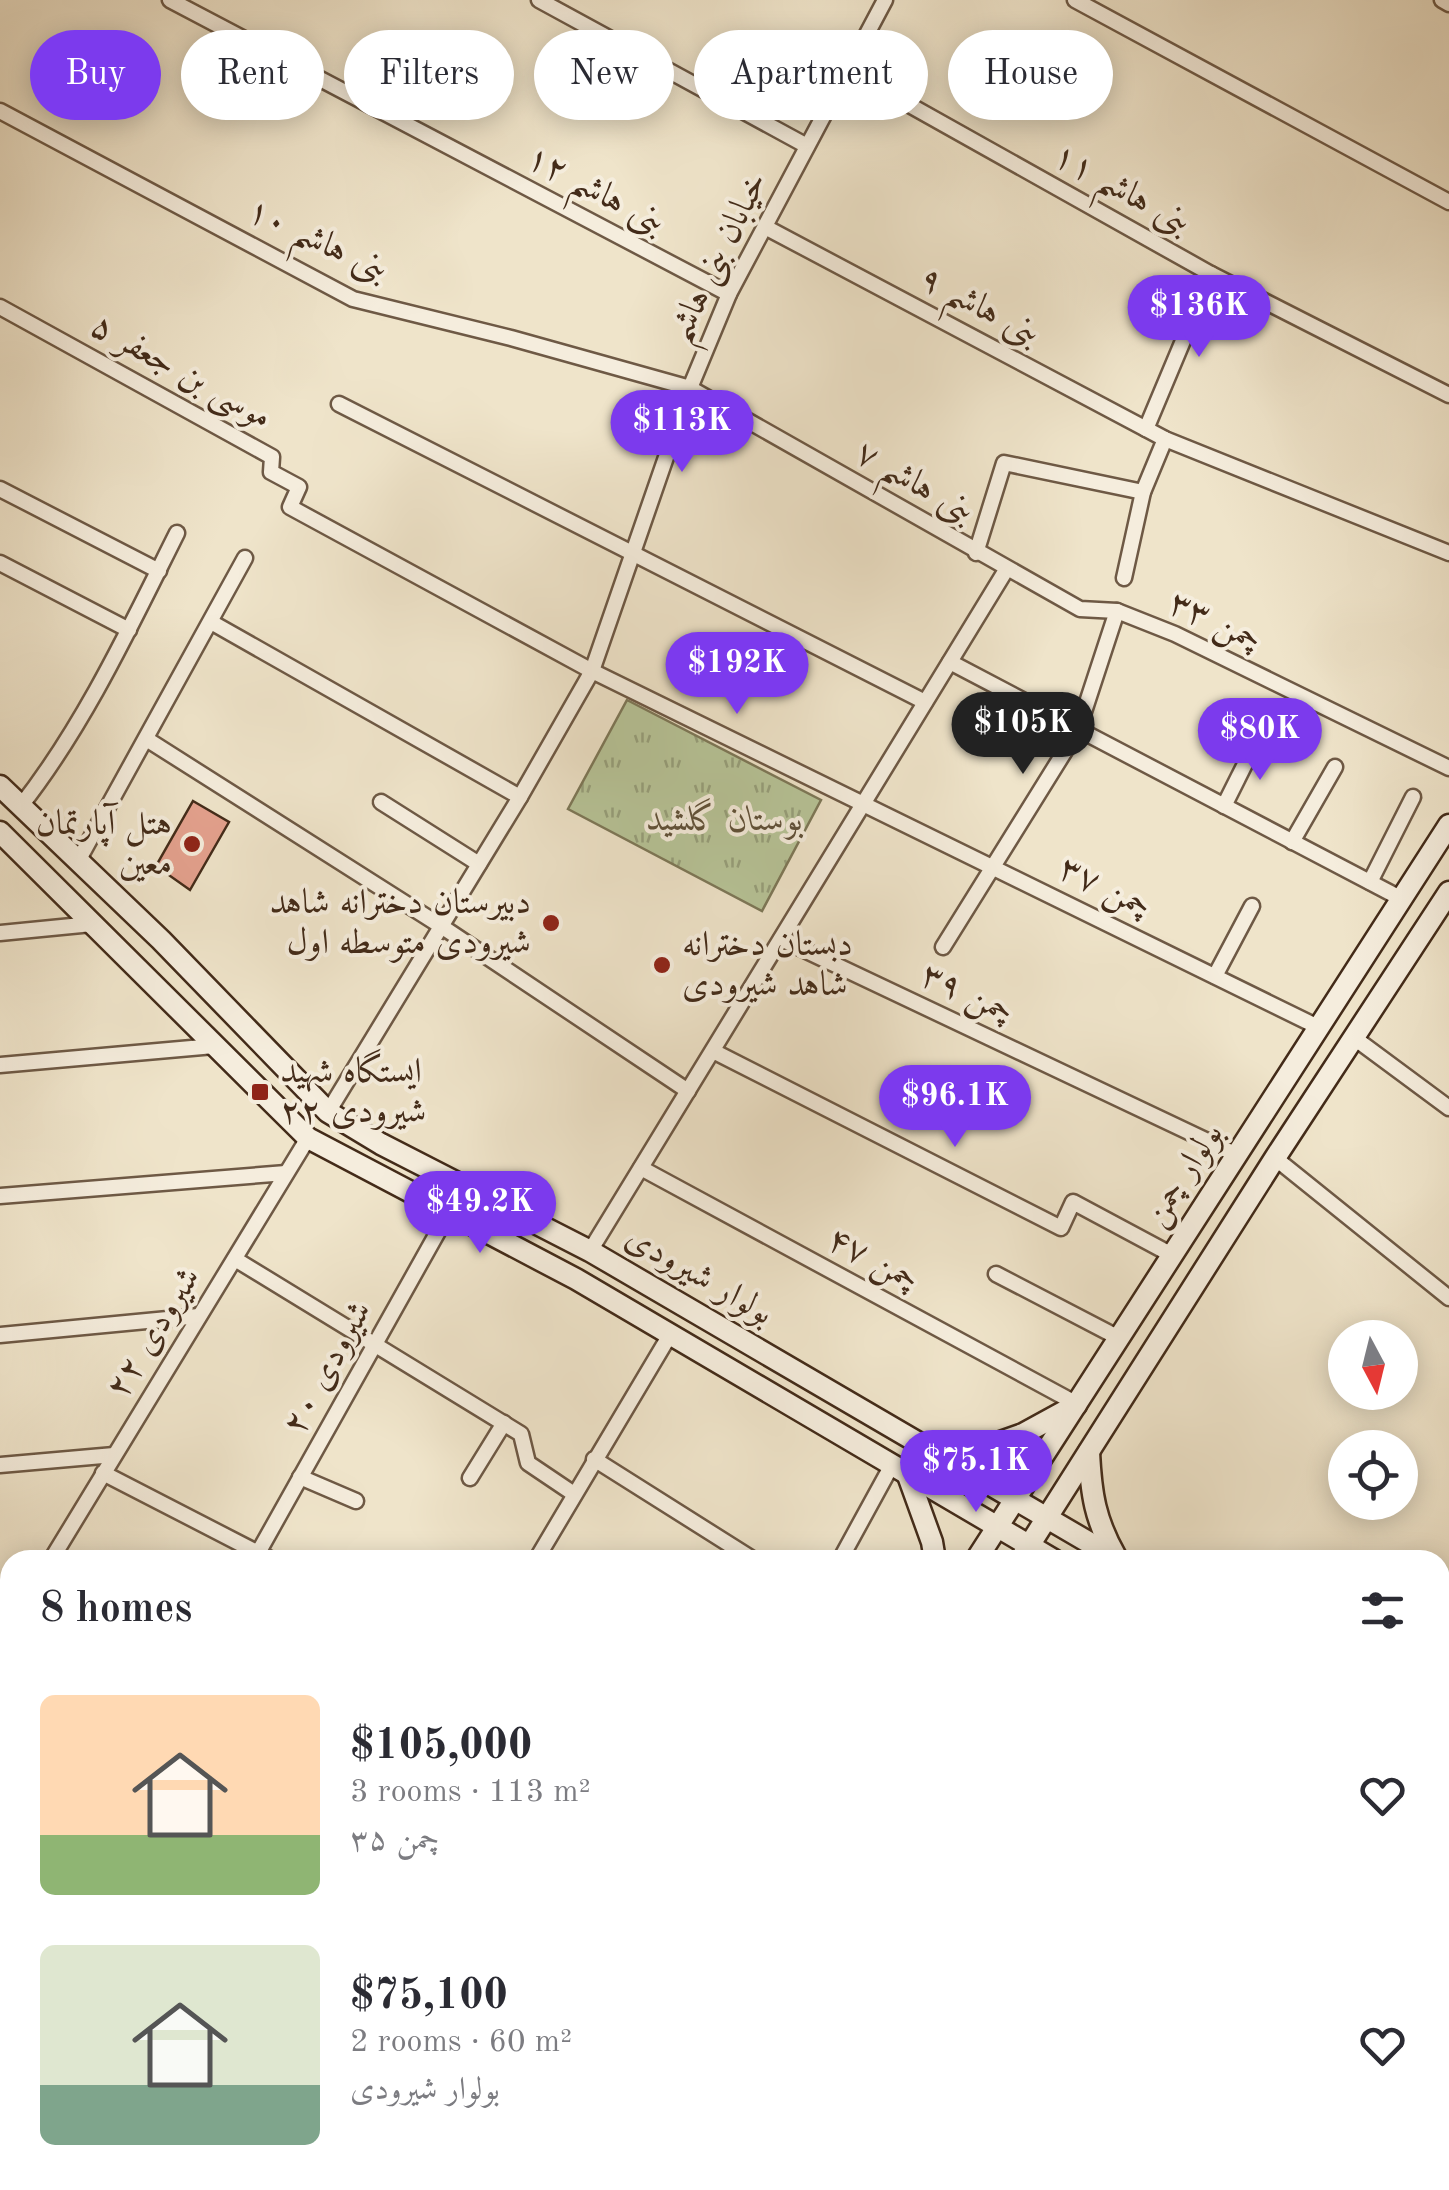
<!DOCTYPE html>
<html lang="en">
<head>
<meta charset="utf-8">
<style>
	:root { --surface:#fff; --page:#f7f7f7; --text:#2b2b33; --muted:#7c7c81; --accent:#7c3aed }
	body { margin:0; font-family:"Old Standard TT",Amiri,serif; background:var(--page); color:var(--text); height:100vh; display:flex; flex-direction:column; font-size:38px; white-space:nowrap }
	* { box-sizing:border-box; margin:0 }
	p { font-size:32px; color:var(--muted) }
	.icon { flex:none; width:55px; height:55px; fill:none; stroke:currentColor; stroke-width:2; stroke-linecap:round; stroke-linejoin:round }
	.map { position:relative; flex:1; overflow:hidden }
	.panel { position:absolute; left:0px; top:1550px; width:1450px; height:640px; display:flex; flex-direction:column; background:var(--surface); border-radius:30px 30px 0 0; box-shadow:0 5px 25px #0003 }
	.panel>* { flex:none }
	.top-card { position:absolute; left:30px; top:30px; width:1390px; height:90px; display:flex; gap:20px }
	.needle { width:65px; rotate:173deg }
	.fabs { position:absolute; left:1328px; top:1320px; display:grid; gap:20px }
	.fabs a { display:grid; place-items:center; width:90px; height:90px; border-radius:50%; background:var(--surface); box-shadow:0 5px 25px #0003; font-size:50px }
	.price { position:absolute; translate:-50% -85px; padding:0 22px; border-radius:35px; background:var(--accent); color:#fff; font-size:32px; line-height:65px; filter:drop-shadow(0 2px 5px #0008) }
	.price::after { content:''; position:absolute; left:50%; top:60px; width:30px; height:22px; margin-left:-15px; background:inherit; clip-path:polygon(0 0,100% 0,50% 100%) }
	.price.active { background:#222; color:#fff }
	ul { padding:0; list-style:none }
	li { display:flex; align-items:center; gap:30px; height:250px; padding:0 40px }
	li span { display:grid; place-items:center; flex:none; width:280px; height:200px; border-radius:15px; color:#555 }
	li>.icon { margin-inline-start:auto }
	span .icon { width:120px; height:120px; fill:#fffc; stroke-width:1 }
	li b { font-size:42px }
	h2 { display:flex; justify-content:space-between; align-items:center; height:120px; padding:0 40px; font-size:42px }
	.pill { padding:0 35px; border-radius:45px; background:var(--surface); box-shadow:0 5px 25px #0003; font-size:35px; line-height:90px }
	.pill.active { background:var(--accent); color:#fff }
	.map>svg:first-child { display:block }
	.park { fill:url(#park-tufts); stroke:#7d7858; stroke-width:2.5 }
	.building { fill:#e4a18e; stroke:#432b19; stroke-width:2.5 }
	.lines { fill:none; stroke-linecap:round; stroke-linejoin:round }
	.street-casing { stroke:#6e5945; stroke-width:19 }
	.secondary-casing { stroke:#432b19; stroke-width:25 }
	.street { stroke:#f5eddd; stroke-width:14 }
	.secondary { stroke:#f5eddd; stroke-width:20 }
	.poi-dot { fill:#8f2418; stroke:#f5eddd; stroke-width:4 }
	.labels { text-anchor:middle; dominant-baseline:central; stroke-width:8; stroke-linejoin:round; paint-order:stroke }
	.street-label { font-size:35px; fill:#432b19; stroke:#f5eddd }
	.park-label { font-size:35px; font-style:italic; fill:#605139; stroke:#f5eddd }
	.poi-label { font-size:35px; fill:#432b19; stroke:#f5eddd; text-anchor:end }
</style>
</head>
<body>
<div class="map">
<svg width="1449" height="2190" viewBox="0 0 1449 2190">
	<defs>
		<pattern id="park-tufts" width="24" height="20" patternUnits="userSpaceOnUse" patternTransform="scale(2.5)"><rect width="24" height="20" fill="#b7c498"/><path d="M3 7l-1-3M5 7V3M7 7l1-3M15 17l-1-3M17 17v-4M19 17l1-3" fill="none" stroke="#969f7b"/></pattern>
	</defs>
	<rect width="100%" height="100%" fill="#efe4ca"/>
	<filter id="stains"><feTurbulence type="fractalNoise" baseFrequency=".002" numOctaves="4"/><feColorMatrix values="0 0 0 0 .2 0 0 0 0 .09 0 0 0 0 .02 0 0 0 .5 -.17"/></filter>
	<radialGradient id="worn" r=".72"><stop offset=".6" stop-color="#630" stop-opacity="0"/><stop offset="1" stop-color="#630" stop-opacity=".3"/></radialGradient>
	<polygon class="park" points="627,700 821,800 762,911 568,809"/>
	<polygon class="building" points="193,801 229,822 190,890 156,866"/>
	<g class="lines">
		<g class="street-casing">
			<g id="street">
				<polyline points="170,0 729,294"/>
				<polyline points="539,0 807,146"/>
				<polyline points="1075,0 1449,202"/>
				<polyline points="1442,0 1449,4"/>
				<polyline points="847,70 1211,274 1449,395"/>
				<polyline points="0,111 353,299 511,338 690,388 1080,609 1117,611 1175,634 1449,768"/>
				<polyline points="767,228 1165,439 1449,553"/>
				<polyline points="0,307 272,457 271,472 299,487 290,507 592,671 1318,1027"/>
				<polyline points="339,404 925,702"/>
				<polyline points="1146,429 1211,274"/>
				<polyline points="0,489 159,571"/>
				<polyline points="976,553 1004,463 1143,492"/>
				<polyline points="0,563 129,630"/>
				<polyline points="1124,578 1143,492 1165,439"/>
				<polyline points="211,622 520,797"/>
				<polyline points="950,662 1402,899"/>
				<polyline points="148,740 441,926 688,1091"/>
				<polyline points="381,802 479,864"/>
				<polyline points="1224,806 1257,740"/>
				<path d="M20,807C84,726 131,625 177,533"/>
				<polyline points="1292,842 1335,767"/>
				<polyline points="78,861 245,558"/>
				<polyline points="1370,882 1413,797"/>
				<polyline points="0,933 92,924"/>
				<polyline points="781,939 1235,1154"/>
				<polyline points="943,947 1078,730 1117,611"/>
				<polyline points="1215,976 1252,906"/>
				<polyline points="1353,1037 1449,1108"/>
				<polyline points="713,1051 1061,1228 1073,1202 1172,1255"/>
				<polyline points="0,1065 214,1046"/>
				<polyline points="328,1112 520,797 592,671 690,388 729,294 885,0"/>
				<polyline points="1275,1158 1449,1298"/>
				<polyline points="641,1168 1077,1404"/>
				<polyline points="0,1196 286,1173"/>
				<polyline points="590,1251 1006,570"/>
				<polyline points="235,1259 521,1434 528,1463 574,1494"/>
				<polyline points="996,1274 1119,1338"/>
				<polyline points="0,1335 199,1316"/>
				<polyline points="594,1459 754,1560"/>
				<polyline points="0,1465 114,1455"/>
				<polyline points="103,1473 272,1560"/>
				<polyline points="300,1477 356,1501"/>
				<polyline points="470,1478 504,1423"/>
				<polyline points="258,1553 449,1212"/>
				<polyline points="51,1560 308,1138"/>
				<polyline points="536,1560 671,1333"/>
				<polyline points="840,1560 893,1463"/>
				<polyline points="0,1595 10,1594"/>
				<polyline points="0,1645 10,1629"/>
				<polyline points="1440,1840 1449,1829"/>
				<polyline points="1440,1965 1449,1969"/>
				<polyline points="0,1978 10,1961"/>
				<polyline points="1440,2132 1449,2115"/>
				<polyline points="1440,2145 1449,2149"/>
				<polyline points="56,2180 68,2190"/>
				<polyline points="355,2180 373,2190"/>
				<polyline points="42,2190 49,2180"/>
				<polyline points="321,2190 326,2180"/>
				<polyline points="525,2190 530,2180"/>
				<polyline points="965,2190 970,2180"/>
				<polyline points="1177,2190 1181,2180"/>
				<polyline points="1410,2190 1415,2180"/>
			</g>
		</g>
		<g class="secondary-casing">
			<g id="secondary">
				<polyline points="0,786 161,940 328,1112 381,1144 590,1251 1119,1560"/>
				<polyline points="0,832 308,1138 576,1279 1054,1560"/>
				<polyline points="935,1450 989,1446 1023,1434 1076,1405"/>
				<path d="M1089,1452C1091,1494 1095,1520 1116,1557"/>
				<polyline points="906,1470 932,1542 935,1560"/>
				<polyline points="976,1560 1449,825"/>
				<polyline points="1020,1560 1275,1158 1449,892"/>
				<polyline points="1440,1749 1449,1754"/>
				<polyline points="0,1765 10,1772"/>
				<polyline points="1440,1787 1449,1792"/>
				<polyline points="544,2180 556,2190"/>
				<polyline points="726,2190 728,2180"/>
				<polyline points="758,2190 760,2180"/>
			</g>
		</g>
		<use href="#street" class="street"/>
		<use href="#secondary" class="secondary"/>
	</g>
	<g class="poi-dot">
		<circle cx="192" cy="844" r="10"/>
		<circle cx="551" cy="923" r="10"/>
		<circle cx="662" cy="965" r="10"/>
		<rect x="250" y="1082" width="20" height="20" rx="5"/>
	</g>
	<g class="labels">
		<g class="street-label">
			<text transform="translate(1122 190) rotate(29)">بنی هاشم ۱۱</text>
			<text transform="translate(596 191) rotate(28)">بنی هاشم ۱۲</text>
			<text transform="translate(318 241) rotate(25)">بنی هاشم ۱۰</text>
			<text transform="translate(718 258) rotate(-64)">خیابان بنی هاشم</text>
			<text transform="translate(980 307) rotate(28)">بنی هاشم ۹</text>
			<text transform="translate(181 372) rotate(29)">موسی بن جعفر ۵</text>
			<text transform="translate(915 483) rotate(30)">بنی هاشم ۷</text>
			<text transform="translate(1215 622) rotate(25)">چمن ۳۳</text>
			<text transform="translate(1105 888) rotate(26)">چمن ۳۷</text>
			<text transform="translate(967 994) rotate(25)">چمن ۳۹</text>
			<text transform="translate(1184 1175) rotate(-57)">بولوار چمن</text>
			<text transform="translate(873 1260) rotate(28)">چمن ۴۷</text>
			<text transform="translate(699 1276) rotate(30)">بولوار شیرودی</text>
			<text transform="translate(154 1333) rotate(-58)">شیرودی ۲۲</text>
			<text transform="translate(328 1368) rotate(-61)">شیرودی ۲۰</text>
		</g>
		<g class="park-label">
			<text x="725" y="820">بوستان گلشید</text>
		</g>
		<g class="poi-label">
			<text x="172" y="824">هتل آپارتمان<tspan x="172" dy="40">معین</tspan></text>
			<text x="531" y="903">دبیرستان دخترانه شاهد<tspan x="531" dy="40">شیرودی متوسطه اول</tspan></text>
			<text x="682" y="945" text-anchor="start">دبستان دخترانه<tspan x="682" dy="40">شاهد شیرودی</tspan></text>
			<text x="280" y="1072" text-anchor="start">ایستگاه شهید<tspan x="280" dy="40">شیرودی ۲۲</tspan></text>
		</g>
	</g>
	<rect width="100%" height="100%" filter="url(#stains)"/>
	<rect width="100%" height="100%" fill="url(#worn)"/>
</svg>
<div class="fabs">
<a><svg class="needle" viewBox="-14 -14 28 28"><path d="M0-13l5 13h-10z" fill="#e53935"/><path d="M0 13l5-13h-10z" fill="#7c7c81"/></svg></a>
<a><svg class="icon" aria-label="locate" viewBox="0 0 24 24"><circle cx="12" cy="12" r="6"/><path d="M12 2v4M12 18v4M2 12h4M18 12h4"/></svg></a>
</div>
<b class="price" style="left:1199px;top:360px">$136K</b>
<b class="price" style="left:682px;top:475px">$113K</b>
<b class="price" style="left:737px;top:717px">$192K</b>
<b class="price active" style="left:1023px;top:777px">$105K</b>
<b class="price" style="left:1260px;top:783px">$80K</b>
<b class="price" style="left:955px;top:1150px">$96.1K</b>
<b class="price" style="left:480px;top:1256px">$49.2K</b>
<b class="price" style="left:976px;top:1515px">$75.1K</b>
<div class="top-card">
<a class="pill active">Buy</a>
<a class="pill">Rent</a>
<a class="pill">Filters</a>
<a class="pill">New</a>
<a class="pill">Apartment</a>
<a class="pill">House</a>
</div>
<section class="panel">
<h2>8 homes<svg class="icon" aria-label="filters" viewBox="0 0 24 24"><path d="M4 7h16M4 17h16"/><circle cx="9" cy="7" r="2"/><circle cx="15" cy="17" r="2"/></svg></h2>
<ul>
<li><span style="background:linear-gradient(#ffd9b3 70%,#8fb573 0)"><svg class="icon" aria-label="home" viewBox="0 0 24 24"><path d="M3 11l9-7 9 7M6 9v11h12V9"/></svg></span><div><b>$105,000</b><p>3 rooms · 113 m²</p><p>چمن ۳۵</p></div><svg class="icon" aria-label="heart" viewBox="0 0 24 24"><path d="M12 20l-8-8c-3-5 5-10 8-4 3-6 11-1 8 4z"/></svg></li>
<li><span style="background:linear-gradient(#dfe7d0 70%,#7fa58c 0)"><svg class="icon" aria-label="home" viewBox="0 0 24 24"><path d="M3 11l9-7 9 7M6 9v11h12V9"/></svg></span><div><b>$75,100</b><p>2 rooms · 60 m²</p><p>بولوار شیرودی</p></div><svg class="icon" aria-label="heart" viewBox="0 0 24 24"><path d="M12 20l-8-8c-3-5 5-10 8-4 3-6 11-1 8 4z"/></svg></li>
</ul>
</section>
</div>
</body>
</html>
